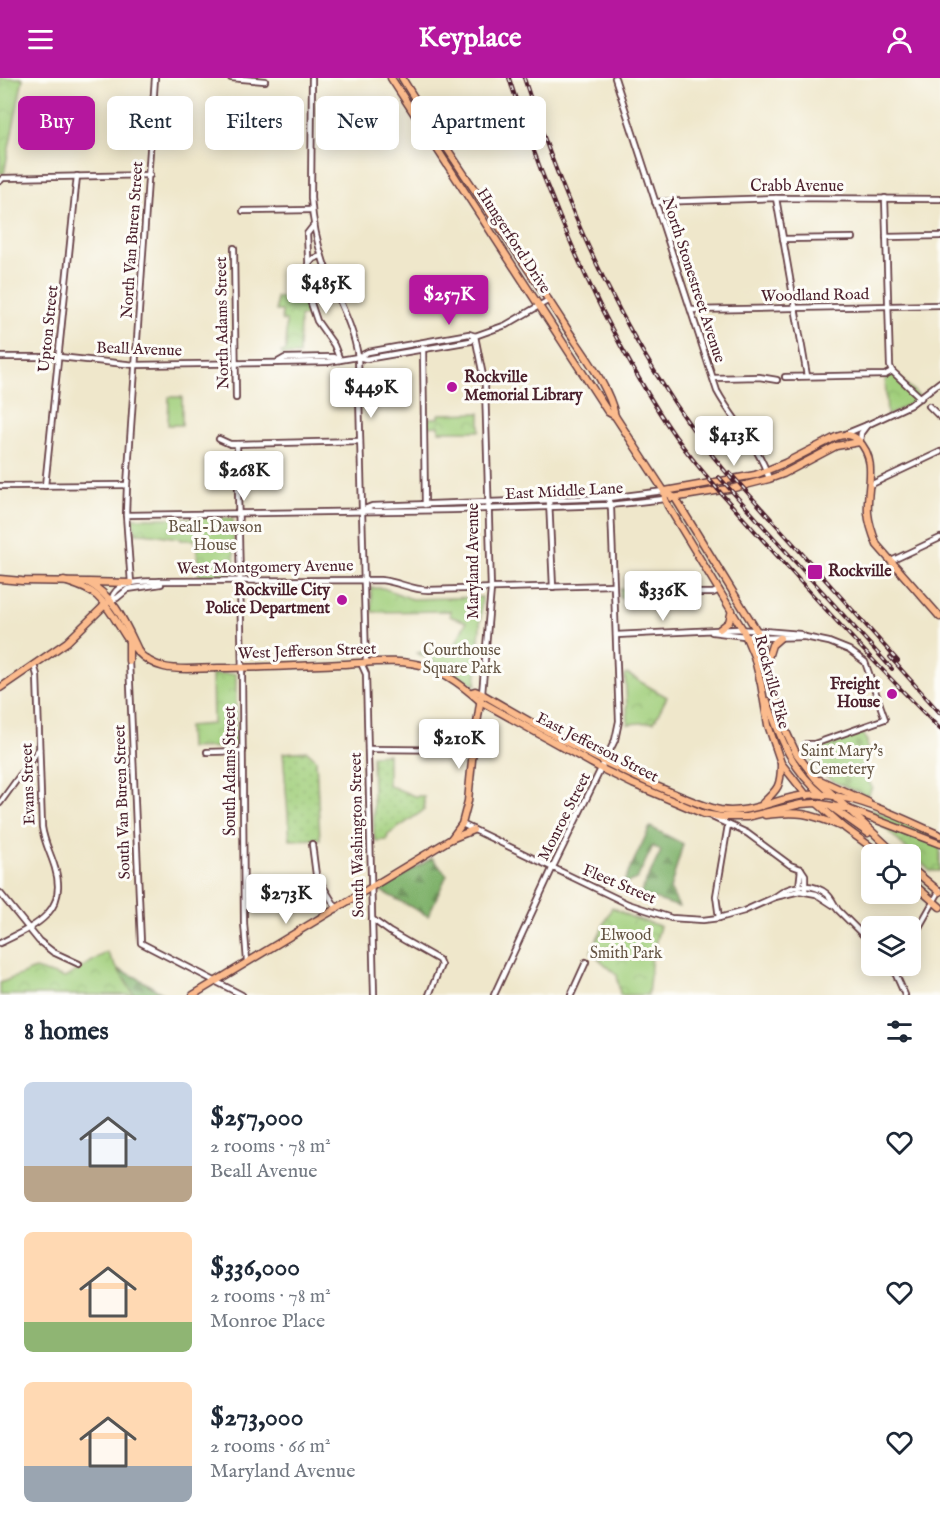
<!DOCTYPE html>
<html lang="en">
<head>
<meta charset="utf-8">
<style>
	:root { --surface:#fff; --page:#f2f2f3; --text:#1f2937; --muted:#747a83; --accent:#b5179e }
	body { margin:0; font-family:"IM FELL English",serif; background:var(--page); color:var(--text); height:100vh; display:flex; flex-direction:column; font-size:22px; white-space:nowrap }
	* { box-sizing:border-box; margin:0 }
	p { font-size:20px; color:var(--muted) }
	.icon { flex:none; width:33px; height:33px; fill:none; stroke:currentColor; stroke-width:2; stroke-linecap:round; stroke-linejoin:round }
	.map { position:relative; height:917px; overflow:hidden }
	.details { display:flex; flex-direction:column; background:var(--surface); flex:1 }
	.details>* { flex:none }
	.hud { position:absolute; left:18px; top:18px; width:600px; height:54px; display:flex; gap:12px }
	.tools { position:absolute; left:861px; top:766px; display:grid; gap:12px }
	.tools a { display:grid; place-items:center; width:60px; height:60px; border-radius:9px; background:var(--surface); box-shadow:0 3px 15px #0003; font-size:30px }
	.price { position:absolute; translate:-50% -51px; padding:0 14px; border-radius:6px; background:#fff; color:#222; font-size:20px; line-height:39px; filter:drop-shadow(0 2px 3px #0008) }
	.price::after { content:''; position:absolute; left:50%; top:36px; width:18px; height:14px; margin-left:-9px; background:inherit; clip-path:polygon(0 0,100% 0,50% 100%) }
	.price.active { background:var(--accent); color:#fff }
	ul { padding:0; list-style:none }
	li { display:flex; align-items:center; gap:18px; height:150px; padding:0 24px }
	li span { display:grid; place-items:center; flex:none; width:168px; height:120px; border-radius:9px; color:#555 }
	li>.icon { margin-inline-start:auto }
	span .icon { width:72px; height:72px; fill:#fffc; stroke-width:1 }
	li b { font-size:26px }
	h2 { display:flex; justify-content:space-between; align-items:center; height:72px; padding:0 24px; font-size:26px }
	.chip { padding:0 21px; border-radius:9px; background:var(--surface); box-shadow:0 3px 15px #0003; font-size:21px; line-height:54px }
	.chip.active { background:var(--accent); color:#fff }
	header { display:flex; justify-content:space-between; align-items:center; height:78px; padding:0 24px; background:var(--accent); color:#fff; font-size:27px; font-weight:700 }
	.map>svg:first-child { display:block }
	.grass { fill:url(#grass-dots); stroke:#767754; stroke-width:1.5 }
	.forest { fill:url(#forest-firs); stroke:#65684c; stroke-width:1.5 }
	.cemetery { fill:url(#cemetery-stones); stroke:#767754; stroke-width:1.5 }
	.park { fill:url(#park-crowns); stroke:#767754; stroke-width:1.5 }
	.pitch { fill:#a1cf7c; stroke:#767754; stroke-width:1.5 }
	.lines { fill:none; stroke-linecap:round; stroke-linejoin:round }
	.minor-casing { stroke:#633d43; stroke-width:8 }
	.major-casing { stroke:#633d43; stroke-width:9 }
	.minor { stroke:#fff; stroke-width:4.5 }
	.major { stroke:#fbbb8d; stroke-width:6 }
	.rail-casing { stroke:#4a1f2b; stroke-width:4 }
	.rail { stroke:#fdfcf7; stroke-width:1.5; stroke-dasharray:4.5; stroke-linecap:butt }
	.poi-dot { fill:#b5179e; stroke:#fdfcf7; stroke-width:2 }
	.labels { text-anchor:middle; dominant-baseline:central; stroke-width:6; stroke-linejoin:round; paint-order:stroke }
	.street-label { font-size:16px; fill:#4a1f2b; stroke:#fdfcf7 }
	.poi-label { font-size:16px; font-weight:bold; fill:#4a1f2b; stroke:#fdfcf7; text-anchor:start }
	.park-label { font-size:16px; fill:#645443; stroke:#fdfcf7 }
</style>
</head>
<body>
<header><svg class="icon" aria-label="menu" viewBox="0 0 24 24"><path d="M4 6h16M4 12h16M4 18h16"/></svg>Keyplace<svg class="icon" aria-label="person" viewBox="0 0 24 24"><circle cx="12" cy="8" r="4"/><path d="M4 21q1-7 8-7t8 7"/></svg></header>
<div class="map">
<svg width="940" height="917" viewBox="0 0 940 917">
	<defs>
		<pattern id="grass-dots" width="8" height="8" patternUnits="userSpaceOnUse" patternTransform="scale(1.5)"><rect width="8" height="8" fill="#a1cf7c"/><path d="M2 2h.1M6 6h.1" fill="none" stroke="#8cb16b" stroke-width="1.8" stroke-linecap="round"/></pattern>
		<pattern id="forest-firs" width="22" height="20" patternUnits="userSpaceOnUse" patternTransform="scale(1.5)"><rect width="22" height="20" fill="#80b26c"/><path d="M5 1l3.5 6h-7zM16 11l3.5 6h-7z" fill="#6b9059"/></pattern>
		<pattern id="cemetery-stones" width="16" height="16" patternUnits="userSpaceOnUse" patternTransform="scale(1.5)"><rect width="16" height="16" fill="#a1cf7c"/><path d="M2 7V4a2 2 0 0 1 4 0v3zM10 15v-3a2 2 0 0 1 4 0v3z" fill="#8cb16b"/></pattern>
		<pattern id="park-crowns" width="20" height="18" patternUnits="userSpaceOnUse" patternTransform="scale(1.5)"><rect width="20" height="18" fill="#a1cf7c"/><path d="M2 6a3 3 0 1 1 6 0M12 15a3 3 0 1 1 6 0" fill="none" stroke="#8cb16b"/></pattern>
	</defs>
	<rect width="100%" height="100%" fill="#fdfcf7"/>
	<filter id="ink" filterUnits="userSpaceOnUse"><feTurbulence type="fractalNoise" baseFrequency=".0167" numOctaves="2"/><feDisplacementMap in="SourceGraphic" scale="12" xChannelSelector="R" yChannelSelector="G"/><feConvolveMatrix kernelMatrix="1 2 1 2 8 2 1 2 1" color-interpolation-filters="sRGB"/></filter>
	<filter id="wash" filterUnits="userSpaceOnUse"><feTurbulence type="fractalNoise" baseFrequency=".008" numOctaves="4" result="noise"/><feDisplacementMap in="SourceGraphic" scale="24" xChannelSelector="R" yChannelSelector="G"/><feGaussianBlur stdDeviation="1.35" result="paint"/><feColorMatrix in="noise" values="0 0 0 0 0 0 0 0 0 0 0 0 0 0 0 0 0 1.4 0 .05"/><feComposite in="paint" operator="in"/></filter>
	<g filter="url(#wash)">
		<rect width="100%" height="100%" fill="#efe7cb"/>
		<g class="grass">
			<polygon points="307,673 316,681 320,761 290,762 283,675"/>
			<polygon points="388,676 388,707 414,718 424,718 424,732 388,757 387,762 376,763 374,759 372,677"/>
		</g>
		<g class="forest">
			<polygon points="650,749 683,766 670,811 679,829 640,816 661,773 653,768 637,801 623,806"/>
			<polygon points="432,780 447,797 428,838 379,812"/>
			<polygon points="118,891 136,899 165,917 134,917"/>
		</g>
		<path class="cemetery" d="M862,655L867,663V682H864V690H867V701L872,709L868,718C841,706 820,703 806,674Z"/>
		<g class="park">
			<polygon points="0,0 23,0 4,96 0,95"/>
			<polygon points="276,219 304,220 308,238 300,238 299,277 282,277 281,274 286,273 286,243 282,243 282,233 276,233"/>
			<polygon points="892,293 921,320 887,338 885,297"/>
			<polygon points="480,335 480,353 439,353 439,348 427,349 426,340 439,340 439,336"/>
			<path d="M132,440H233L235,499L199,498L196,462H181V460C165,459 151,454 136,455Z"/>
			<polygon points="677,509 677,518 620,520 620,511"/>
			<polygon points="371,510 383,510 412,521 482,519 476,607 417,575 455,567 466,544 450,538 450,533 372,534"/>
			<polygon points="212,596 236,596 236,669 189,670 188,648 213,646"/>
			<polygon points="627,596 667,619 654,644 628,646 625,597"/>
			<polygon points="872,731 940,760 940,793 930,793 869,735"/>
			<polygon points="612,829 631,839 660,848 652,878 648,917 620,917 617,897 591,874"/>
			<polygon points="107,874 134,917 0,917 0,905 35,891 65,900"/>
		</g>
		<polygon class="pitch" points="169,319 182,319 182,347 168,347"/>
	</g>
	<g filter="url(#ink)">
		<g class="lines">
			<g class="minor-casing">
				<g id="minor">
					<polyline points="231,0 265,3"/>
					<path d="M312,0L311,120C313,148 319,175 330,201C341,227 354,251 358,279L366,585"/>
					<path d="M615,0L717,313C733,343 759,367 769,401"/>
					<polyline points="0,103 3,100 150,97"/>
					<polyline points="776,120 807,298"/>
					<polyline points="885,120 890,288 892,293 921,320"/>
					<polyline points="655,124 776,120 940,121"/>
					<polyline points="243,133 311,132"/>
					<polyline points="314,147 307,156 310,222 317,243 334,267 340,282"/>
					<polyline points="886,159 940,158"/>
					<polyline points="783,161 853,160"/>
					<polyline points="234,170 236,320"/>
					<polyline points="308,187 313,181 321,178"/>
					<polyline points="691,232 940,227"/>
					<polyline points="475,258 485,308 491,511 482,616"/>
					<polyline points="423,270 425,427"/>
					<polyline points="0,279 59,279 135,287 328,284 358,279 368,274 469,256 475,258"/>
					<polyline points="358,279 366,281 471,263 475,258 506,247 549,222"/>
					<polyline points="278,284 285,280 333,279 337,281"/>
					<polyline points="785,299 885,297 892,293"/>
					<polyline points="713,300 759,299 777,302"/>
					<polyline points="929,328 940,339"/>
					<polyline points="845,356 867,347"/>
					<polyline points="219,361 230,366 237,366 360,363"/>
					<polyline points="860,364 861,355 867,347 910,327 940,304"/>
					<polyline points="237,366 242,596 244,845 247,883"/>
					<polyline points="870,407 940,374"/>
					<polyline points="0,408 127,407"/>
					<polyline points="45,408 77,98"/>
					<polyline points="549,422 553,509"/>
					<polyline points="362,432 372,428 608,420 664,413"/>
					<polyline points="126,437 452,432 610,427 665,421"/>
					<polyline points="891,483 940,460"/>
					<polyline points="131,505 126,437 127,407 155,0"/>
					<polyline points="678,515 713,515 719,512"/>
					<path d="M111,522C117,501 143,504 160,503L380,502C397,503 411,512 428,512L613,507"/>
					<polyline points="111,522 117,520 128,511 161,506"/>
					<polyline points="712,554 760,560 805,559"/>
					<polyline points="616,557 738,551 800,556 805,559 829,564 849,572 865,584 885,641 814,666 806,666"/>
					<polyline points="129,583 141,865 242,917"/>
					<polyline points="361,585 366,596 374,917"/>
					<polyline points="368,671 473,672"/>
					<polyline points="207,674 243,673"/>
					<polyline points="0,725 39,671"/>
					<polyline points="712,739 747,755 790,787 801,791 805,797 805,813"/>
					<polyline points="462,746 628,826 671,840 703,842 719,840 744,833 775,819 800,813 816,816 836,829"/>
					<polyline points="312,766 316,797 337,831"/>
					<polyline points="799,809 801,791"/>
					<polyline points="0,815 39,863 53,874 79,886"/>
					<path d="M775,819C789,807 812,803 827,816C832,820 834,827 838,832C849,843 860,854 872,866"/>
					<polyline points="719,840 716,818 728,747"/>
					<polyline points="372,841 390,854 439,882 441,887 429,917"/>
					<path d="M0,865C33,849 69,835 55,790C51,776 44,764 42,749L37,597L34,587"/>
					<polyline points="910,865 940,812"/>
					<polyline points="892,888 905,917"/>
					<polyline points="494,917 552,791 615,662 619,643 611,430 608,420"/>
					<polyline points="571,917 586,884"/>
				</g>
			</g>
			<g class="major-casing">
				<g id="major">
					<polyline points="391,0 608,334 615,338"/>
					<path d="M402,0C453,84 511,163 564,246C581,273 609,307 615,338L664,413L675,420L680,428L757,553L783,647L796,675L815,700L897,777"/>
					<polyline points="664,413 665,421 668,428 743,552 754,578 761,606 768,647 781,685 807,718"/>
					<path d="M665,413L755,397L785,385L836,359C844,356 852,356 858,362C879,383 866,410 868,435C869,447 873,457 877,467L940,539"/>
					<polyline points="672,420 734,410 769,401 783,396 836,368 860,364"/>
					<path d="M0,501L22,503L87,504C115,518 126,547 139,574"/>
					<path d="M64,503C76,507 88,510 97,518C122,541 127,580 164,589C181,593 201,590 218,590C259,590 300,588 341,586C369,585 401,580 427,589C447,595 465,610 480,623L602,691L633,706L704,736L722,739H747L801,726L816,725L848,731L940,766"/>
					<polyline points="89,504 131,505"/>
					<polyline points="720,551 729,544 732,532"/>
					<polyline points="129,565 129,583"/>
					<polyline points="767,583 772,567 780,560"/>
					<polyline points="0,610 67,564 108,524"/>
					<path d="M472,614L475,613L482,616C542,651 604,687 668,713C685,720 702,728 720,732C748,737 778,720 805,717C852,713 898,739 940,757"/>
					<path d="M767,623C781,661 792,693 824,718"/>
					<polyline points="820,702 868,724"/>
					<path d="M763,725C778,711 781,708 781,686"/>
					<polyline points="818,726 845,750 882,777"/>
					<polyline points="830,728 868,755"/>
					<path d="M765,737C798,733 809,735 840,748"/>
					<polyline points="451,761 473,752"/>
					<polyline points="910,789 940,814"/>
					<polyline points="910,803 940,829"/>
					<polyline points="193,917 451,761 462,746 468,723 473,672 481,619"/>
				</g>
			</g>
			<use href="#minor" class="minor"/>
			<use href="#major" class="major"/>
			<g class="rail-casing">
				<g id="rail">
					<path d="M509,0C534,80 565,157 602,232C624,275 647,318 675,358C707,402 745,442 781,482C833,540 885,596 940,651"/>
					<path d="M524,0C570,144 636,288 734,404"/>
					<polyline points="730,395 898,583"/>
					<polyline points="719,399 892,591"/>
					<polyline points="890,579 940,635"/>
				</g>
			</g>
			<use href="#rail" class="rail"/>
		</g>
	</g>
	<g class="poi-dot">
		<circle cx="452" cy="309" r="6"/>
		<rect x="807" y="486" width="16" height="16" rx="3"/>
		<circle cx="342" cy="522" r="6"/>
		<circle cx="892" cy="616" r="6"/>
	</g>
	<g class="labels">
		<g class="street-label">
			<text x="797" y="109">Crabb Avenue</text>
			<text transform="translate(133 162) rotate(-86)">North Van Buren Street</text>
			<text transform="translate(513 163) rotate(57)">Hungerford Drive</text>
			<text transform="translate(693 202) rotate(72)">North Stonestreet Avenue</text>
			<text transform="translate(815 218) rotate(-1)">Woodland Road</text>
			<text transform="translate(223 245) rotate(-91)">North Adams Street</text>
			<text transform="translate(49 251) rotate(-84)">Upton Street</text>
			<text transform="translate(139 272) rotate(2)">Beall Avenue</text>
			<text transform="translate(564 414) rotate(-3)">East Middle Lane</text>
			<text transform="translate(474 483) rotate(-90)">Maryland Avenue</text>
			<text transform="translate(265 490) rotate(-1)">West Montgomery Avenue</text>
			<text transform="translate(307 574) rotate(-2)">West Jefferson Street</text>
			<text transform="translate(771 604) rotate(75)">Rockville Pike</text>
			<text transform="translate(597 670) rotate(27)">East Jefferson Street</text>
			<text transform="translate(231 693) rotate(-90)">South Adams Street</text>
			<text transform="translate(29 706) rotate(-92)">Evans Street</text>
			<text transform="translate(123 724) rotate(-92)">South Van Buren Street</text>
			<text transform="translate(565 739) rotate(-63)">Monroe Street</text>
			<text transform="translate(358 757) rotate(-91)">South Washington Street</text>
			<text transform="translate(619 807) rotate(23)">Fleet Street</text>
		</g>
		<g class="poi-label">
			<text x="464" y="300">Rockville<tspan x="464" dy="18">Memorial Library</tspan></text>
			<text x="828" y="494">Rockville</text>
			<text x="330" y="513" text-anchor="end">Rockville City<tspan x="330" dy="18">Police Department</tspan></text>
			<text x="880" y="607" text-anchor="end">Freight<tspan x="880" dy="18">House</tspan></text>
		</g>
		<g class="park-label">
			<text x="215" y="450">Beall-Dawson<tspan x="215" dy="18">House</tspan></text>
			<text x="462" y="573">Courthouse<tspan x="462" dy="18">Square Park</tspan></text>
			<text x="842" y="674">Saint Mary's<tspan x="842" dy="18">Cemetery</tspan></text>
			<text x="626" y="858">Elwood<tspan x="626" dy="18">Smith Park</tspan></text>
		</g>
	</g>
</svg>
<div class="tools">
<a><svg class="icon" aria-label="locate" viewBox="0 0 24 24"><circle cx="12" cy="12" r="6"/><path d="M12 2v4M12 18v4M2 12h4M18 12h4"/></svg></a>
<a><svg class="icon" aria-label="layers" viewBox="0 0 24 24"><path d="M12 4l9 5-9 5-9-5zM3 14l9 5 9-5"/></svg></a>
</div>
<b class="price" style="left:326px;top:237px">$485K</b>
<b class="price active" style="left:449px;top:248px">$257K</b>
<b class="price" style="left:371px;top:341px">$449K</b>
<b class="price" style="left:734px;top:389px">$413K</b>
<b class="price" style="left:244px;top:424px">$268K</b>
<b class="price" style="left:663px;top:544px">$336K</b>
<b class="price" style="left:459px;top:692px">$210K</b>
<b class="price" style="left:286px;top:847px">$273K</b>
<div class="hud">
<a class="chip active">Buy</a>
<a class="chip">Rent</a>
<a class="chip">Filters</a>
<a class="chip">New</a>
<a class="chip">Apartment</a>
</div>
</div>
<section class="details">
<h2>8 homes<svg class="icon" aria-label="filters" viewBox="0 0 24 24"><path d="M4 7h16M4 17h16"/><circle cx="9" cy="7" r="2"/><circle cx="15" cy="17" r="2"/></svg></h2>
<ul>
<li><span style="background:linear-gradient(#c9d6e8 70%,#b9a48a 0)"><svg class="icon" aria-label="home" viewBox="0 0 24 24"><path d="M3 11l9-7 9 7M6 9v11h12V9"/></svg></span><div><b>$257,000</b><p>2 rooms · 78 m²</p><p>Beall Avenue</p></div><svg class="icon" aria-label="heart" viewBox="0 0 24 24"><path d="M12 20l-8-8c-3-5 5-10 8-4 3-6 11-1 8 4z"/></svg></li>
<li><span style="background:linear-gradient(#ffd9b3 75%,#8fb573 0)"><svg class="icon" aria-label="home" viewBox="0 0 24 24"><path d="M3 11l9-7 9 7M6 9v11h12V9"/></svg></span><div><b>$336,000</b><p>2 rooms · 78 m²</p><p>Monroe Place</p></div><svg class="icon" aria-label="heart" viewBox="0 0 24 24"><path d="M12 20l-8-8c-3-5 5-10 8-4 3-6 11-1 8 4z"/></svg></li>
<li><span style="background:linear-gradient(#ffd9b3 70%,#9aa5b1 0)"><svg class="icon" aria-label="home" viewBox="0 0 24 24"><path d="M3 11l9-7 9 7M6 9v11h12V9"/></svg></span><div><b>$273,000</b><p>2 rooms · 66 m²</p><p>Maryland Avenue</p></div><svg class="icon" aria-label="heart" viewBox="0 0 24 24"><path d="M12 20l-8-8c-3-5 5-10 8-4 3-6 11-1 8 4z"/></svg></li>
</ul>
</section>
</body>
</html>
